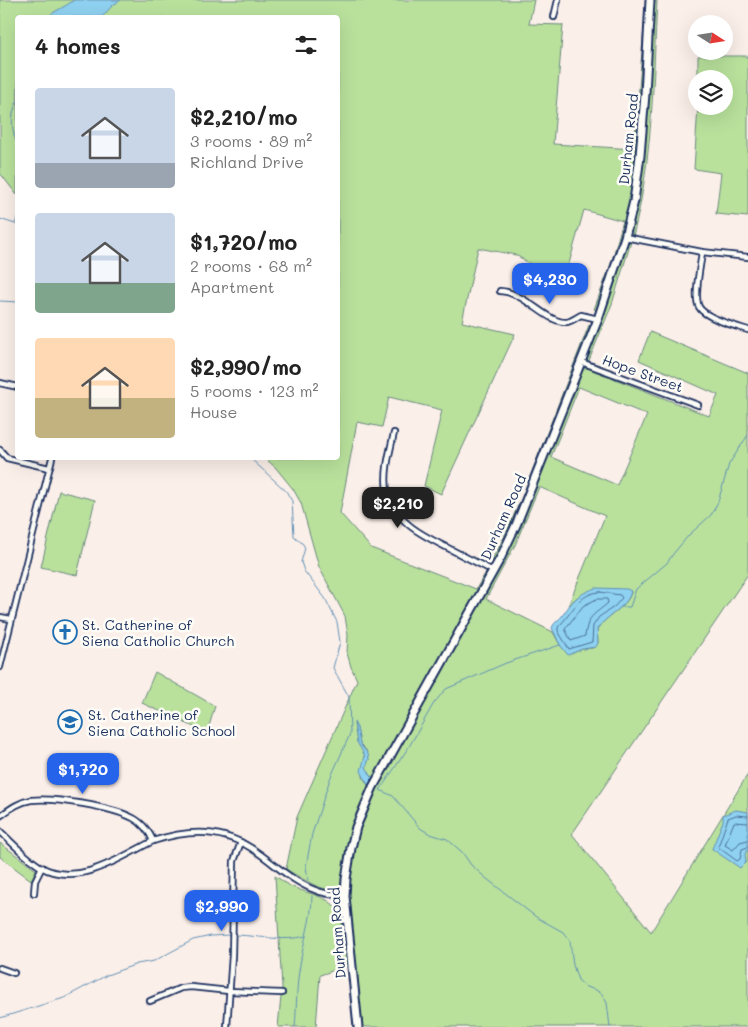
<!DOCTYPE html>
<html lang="en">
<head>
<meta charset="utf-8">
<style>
	:root { --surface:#fff; --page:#f2f2f2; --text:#222; --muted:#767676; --accent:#2563eb }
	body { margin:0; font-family:Mali,sans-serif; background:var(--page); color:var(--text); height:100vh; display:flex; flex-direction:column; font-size:19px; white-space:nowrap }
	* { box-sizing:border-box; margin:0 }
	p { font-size:16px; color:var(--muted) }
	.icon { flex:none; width:28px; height:28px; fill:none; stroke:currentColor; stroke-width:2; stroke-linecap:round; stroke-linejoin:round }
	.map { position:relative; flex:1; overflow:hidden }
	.details { position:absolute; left:15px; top:15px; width:325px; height:445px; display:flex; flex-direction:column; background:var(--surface); border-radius:5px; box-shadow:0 5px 20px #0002 }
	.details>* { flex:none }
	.needle { width:32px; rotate:102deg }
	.fabs { position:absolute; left:688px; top:15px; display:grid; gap:10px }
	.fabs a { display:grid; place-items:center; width:45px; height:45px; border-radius:50%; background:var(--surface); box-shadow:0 5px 20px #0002; font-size:25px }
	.price { position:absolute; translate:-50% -42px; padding:0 11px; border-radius:10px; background:var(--accent); color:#fff; font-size:16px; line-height:32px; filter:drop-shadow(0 1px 2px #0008) }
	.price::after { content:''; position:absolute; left:50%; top:30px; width:15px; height:11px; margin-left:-8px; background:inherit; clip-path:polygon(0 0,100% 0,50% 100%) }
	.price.on { background:#222; color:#fff }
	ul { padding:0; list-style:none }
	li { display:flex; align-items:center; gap:15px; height:125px; padding:0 20px }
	li span { display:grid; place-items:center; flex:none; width:140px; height:100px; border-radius:5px; color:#555 }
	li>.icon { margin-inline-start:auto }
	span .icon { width:60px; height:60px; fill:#fffc; stroke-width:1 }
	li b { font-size:21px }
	h2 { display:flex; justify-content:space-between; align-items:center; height:60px; padding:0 20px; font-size:21px }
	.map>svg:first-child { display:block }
	.green { fill:#b9e19c; stroke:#6a887d; fill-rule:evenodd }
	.water { fill:#8fd1f0; stroke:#6190b6 }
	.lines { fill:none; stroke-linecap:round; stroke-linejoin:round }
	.shore { stroke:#497098; stroke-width:1 }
	.stream { stroke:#6190b6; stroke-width:1 }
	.minor-casing { stroke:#1b2f5e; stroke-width:8 }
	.primary-casing { stroke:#1b2f5e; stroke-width:11 }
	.minor { stroke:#fdfcf7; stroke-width:4.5 }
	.primary { stroke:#fdfcf7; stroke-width:7 }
	.labels { text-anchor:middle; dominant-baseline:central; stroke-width:5; stroke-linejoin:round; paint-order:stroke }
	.street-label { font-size:14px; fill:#1b2f5e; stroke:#fdfcf7 }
	.poi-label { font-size:14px; fill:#1b2f5e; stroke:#fdfcf7; text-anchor:start }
</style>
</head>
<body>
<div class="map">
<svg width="748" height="1027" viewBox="0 0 748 1027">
	<rect width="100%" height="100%" fill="#fbefe9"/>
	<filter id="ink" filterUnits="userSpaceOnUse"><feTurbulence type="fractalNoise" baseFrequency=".02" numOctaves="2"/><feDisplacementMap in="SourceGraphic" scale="10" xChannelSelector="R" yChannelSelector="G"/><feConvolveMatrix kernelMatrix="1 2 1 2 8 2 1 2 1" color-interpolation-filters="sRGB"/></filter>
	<g filter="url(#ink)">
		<g class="green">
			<path d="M0,0H534L529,24L563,25L553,144L634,149L644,27L645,32L640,125L634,184L624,232L597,311L594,309L611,264L623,221L584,210L563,285L516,255L478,248L462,322L515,334L441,494L424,486L442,410L389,397L382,427L357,422L340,513L371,548L476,589L486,572L485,580L390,753L349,843L341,884C339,885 337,888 335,889C323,893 296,875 286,869L297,817L357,680L351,667L347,653L348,635L345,616L319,567L301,503L293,489L276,468L265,458H338V18H18L17,195L0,173ZM354,724L357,728L360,744L366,750L369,759L366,767L371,778L369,787L363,777L365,755L357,742Z"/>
			<path d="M657,1C653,79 653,160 633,236L631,229L635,204L653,4Z"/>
			<polygon points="698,56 748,56 748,217 716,214 721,173 694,169 698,106 724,106 724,79 698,79"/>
			<polygon points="629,242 631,242 612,304 588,363 586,360 601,321 626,247"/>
			<path d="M589,325H591C570,380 550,435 528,490C520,508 507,550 491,561L503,539L522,497Z"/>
			<path d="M650,332L748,373V574L572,834L651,932L748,774V1027H361C359,1000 356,973 353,946C350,913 346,880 354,846C359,824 370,803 380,782L511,544L582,368H587L709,416L718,395L639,360ZM579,387L647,415L617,485L551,457ZM539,487L605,516L568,606C581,591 596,587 616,589C622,590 627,589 631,592C628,607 606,616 597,629L598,643L593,648L582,649L571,654L560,645L553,632L486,599L515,545Z"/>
			<polygon points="59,491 95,500 77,575 41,567"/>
			<polygon points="155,672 215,706 207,733 142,703"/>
			<polygon points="0,843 36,870 31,880 0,857"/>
			<path d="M275,876C282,880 288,886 295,888C309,894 328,896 337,909C343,917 345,954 347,966L320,975L316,1027H278L282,987Z"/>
		</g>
		<g class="water">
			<path d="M74,0H121L113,5L102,17H47C56,10 65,7 74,0Z"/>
			<path d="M595,588L627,589L631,591C629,606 606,616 597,629L598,643L596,647L582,649L568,655L560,645L552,628C554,622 559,620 562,616C574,599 576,596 595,588Z"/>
			<polygon points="354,722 357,728 360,744 368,754 369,759 366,767 373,779 369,787 361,771 365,756 357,742"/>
			<polygon points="736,810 748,812 748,849 745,854 746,862 740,868 712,849 723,821 723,815"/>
		</g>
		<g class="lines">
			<g class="shore">
				<path d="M600,592L620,595L622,598L614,607L599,617L593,626L592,642L569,649L558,631V627C572,614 578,593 600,592Z"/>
				<path d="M597,599H607L608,603C593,616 588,615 585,636L571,641L565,629L583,606Z"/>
				<polyline points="748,816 736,815 728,818 718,847 737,861 740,859 742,849 748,847"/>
				<polyline points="748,823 734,822 725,845 733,850 740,842 748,840"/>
			</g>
			<g class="stream">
				<path d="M18,100C9,116 12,131 18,147"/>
				<polyline points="0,219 18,225"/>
				<polyline points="15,223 18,217"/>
				<polyline points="0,301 18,302"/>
				<polyline points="250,458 286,491 292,501 294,536 303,544 305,548 301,562 304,571 325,598 337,622 340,642 333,668 349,697 350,734 330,779 312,834 306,866 308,880"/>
				<polyline points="621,607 630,607 636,589 667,563 673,554 689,535 711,515 718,502 729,464 748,435"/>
				<polyline points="560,645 506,663 446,689 434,703 410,745 380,790 393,796 420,828 430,834 447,839 462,852 471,865 487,879 536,917 563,932 570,941 573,965 578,980 586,987 596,990 602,994 607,1003 610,1027"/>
				<path d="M237,935C260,936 283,942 306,936"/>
				<polyline points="0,1018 64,998 107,975 137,964 154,961 193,940 211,936 229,935"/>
				<path d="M295,1027C297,1006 296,986 300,965C303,942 312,920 312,896"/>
			</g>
			<g class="minor-casing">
				<g id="minor">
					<polyline points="554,17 558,0"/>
					<polyline points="625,237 702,252 748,257"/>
					<path d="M702,252C701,264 693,296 699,307C705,318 735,326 748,330"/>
					<path d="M500,291C526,292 547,324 567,322C572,321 577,317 581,315L598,319"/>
					<polyline points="581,362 698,405"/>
					<polyline points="0,383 18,387"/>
					<path d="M394,433C390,451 384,471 387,490C394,522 422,535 448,548C463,556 478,563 493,571"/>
					<polyline points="0,450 7,458 49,468"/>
					<polyline points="0,617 11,619"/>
					<polyline points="0,667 52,458"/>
					<path d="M0,816C10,809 19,802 31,800C54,797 112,807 133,818C141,822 150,832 153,841"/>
					<path d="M0,831C13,844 26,858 41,867C78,888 121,857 153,841C190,829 224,828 257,852C276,865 293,882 315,890C324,894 335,895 345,896"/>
					<polyline points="34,893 35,881 42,867"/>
					<polyline points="0,968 14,973"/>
					<polyline points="150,1001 181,988 191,987 229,991 282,993"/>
					<polyline points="227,1027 232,955 234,861 241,842"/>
				</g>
			</g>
			<g class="primary-casing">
				<polyline id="primary" points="358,1027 345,896 346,879 351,848 356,827 373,787 501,557 517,523 598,319 625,237 634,201 640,156 645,94 650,0"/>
			</g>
			<use href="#minor" class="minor"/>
			<use href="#primary" class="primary"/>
		</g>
	</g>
	<defs>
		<g id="church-ring" transform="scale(1.25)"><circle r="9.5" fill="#fdfcf7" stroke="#1f6fb2" stroke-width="1.5"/><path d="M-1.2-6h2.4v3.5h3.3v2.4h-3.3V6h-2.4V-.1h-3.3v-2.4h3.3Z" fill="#1f6fb2"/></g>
		<g id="school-ring" transform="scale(1.25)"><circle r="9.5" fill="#fdfcf7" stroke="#1f6fb2" stroke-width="1.5"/><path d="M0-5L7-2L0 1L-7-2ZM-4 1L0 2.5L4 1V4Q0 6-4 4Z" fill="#1f6fb2"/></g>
	</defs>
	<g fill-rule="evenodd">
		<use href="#church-ring" x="65" y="632"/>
		<use href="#school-ring" x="70" y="722"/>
	</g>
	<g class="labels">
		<g class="street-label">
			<text transform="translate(628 139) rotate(-84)">Durham Road</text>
			<text transform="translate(643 373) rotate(20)">Hope Street</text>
			<text transform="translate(503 517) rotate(-66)">Durham Road</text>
			<text transform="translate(337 933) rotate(-94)">Durham Road</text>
		</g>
		<g class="poi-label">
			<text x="82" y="624">St. Catherine of<tspan x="82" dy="16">Siena Catholic Church</tspan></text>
			<text x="88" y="714">St. Catherine of<tspan x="88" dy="16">Siena Catholic School</tspan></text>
		</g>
	</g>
</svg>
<div class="fabs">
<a><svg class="needle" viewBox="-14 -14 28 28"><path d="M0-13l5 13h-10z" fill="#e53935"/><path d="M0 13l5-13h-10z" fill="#767676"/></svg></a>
<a><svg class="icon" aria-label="layers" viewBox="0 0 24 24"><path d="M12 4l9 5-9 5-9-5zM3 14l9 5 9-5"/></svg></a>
</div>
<b class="price" style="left:550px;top:305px">$4,230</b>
<b class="price on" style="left:398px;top:529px">$2,210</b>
<b class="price" style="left:83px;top:795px">$1,720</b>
<b class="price" style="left:222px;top:932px">$2,990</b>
<section class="details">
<h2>4 homes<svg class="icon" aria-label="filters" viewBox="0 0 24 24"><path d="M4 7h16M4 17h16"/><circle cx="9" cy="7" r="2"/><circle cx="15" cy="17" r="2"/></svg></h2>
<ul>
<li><span style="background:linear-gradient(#c9d6e8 75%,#9aa5b1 0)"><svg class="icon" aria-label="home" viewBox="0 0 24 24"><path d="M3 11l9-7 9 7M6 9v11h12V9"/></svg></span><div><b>$2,210/mo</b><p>3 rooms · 89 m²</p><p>Richland Drive</p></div></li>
<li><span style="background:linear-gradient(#c9d6e8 70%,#7fa58c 0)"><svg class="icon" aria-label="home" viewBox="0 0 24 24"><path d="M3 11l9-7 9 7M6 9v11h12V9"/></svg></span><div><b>$1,720/mo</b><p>2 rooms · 68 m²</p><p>Apartment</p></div></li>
<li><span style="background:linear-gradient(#ffd9b3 60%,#c2b280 0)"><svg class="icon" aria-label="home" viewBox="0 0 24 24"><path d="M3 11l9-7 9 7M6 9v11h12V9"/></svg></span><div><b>$2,990/mo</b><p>5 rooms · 123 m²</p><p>House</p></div></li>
</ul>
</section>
</div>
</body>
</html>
